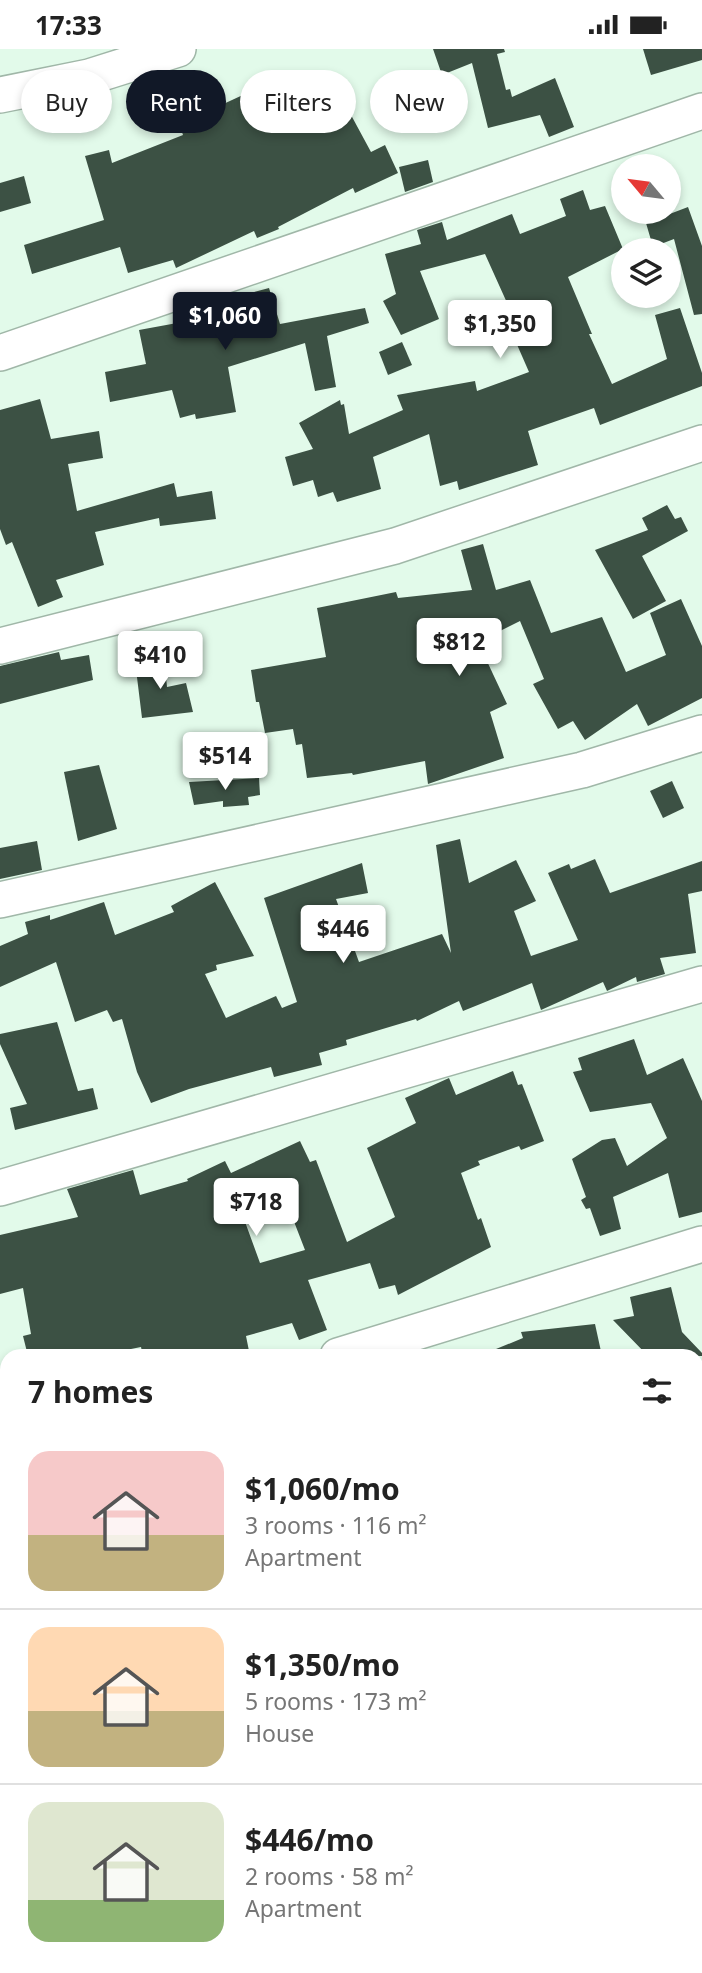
<!DOCTYPE html>
<html lang="en">
<head>
<meta charset="utf-8">
<style>
	:root { --surface:#fff; --page:#f6f6f6; --text:#222; --muted:#767676; --line:#e0e0e0; --accent:#111827 }
	body { margin:0; font-family:"Noto Sans",sans-serif; background:var(--page); color:var(--text); height:100vh; display:flex; flex-direction:column; font-size:26px; white-space:nowrap }
	* { box-sizing:border-box; margin:0 }
	p { font-size:23px; color:var(--muted) }
	.icon { flex:none; width:38px; height:38px; fill:none; stroke:currentColor; stroke-width:2; stroke-linecap:round; stroke-linejoin:round }
	.map { position:relative; flex:1; overflow:hidden }
	.details { position:absolute; left:0px; top:1300px; width:704px; height:625px; display:flex; flex-direction:column; background:var(--surface); border-radius:21px 21px 0 0; box-shadow:0 4px 10px #0003 }
	.details>* { flex:none }
	.hud { position:absolute; left:21px; top:21px; width:662px; height:63px; display:flex; gap:14px }
	.needle { width:46px; rotate:299deg }
	.tools { position:absolute; left:611px; top:105px; display:grid; gap:14px }
	.tools a { display:grid; place-items:center; width:70px; height:70px; border-radius:50%; background:var(--surface); box-shadow:0 4px 10px #0003; font-size:35px }
	.price { position:absolute; translate:-50% -60px; padding:0 16px; border-radius:7px; background:#fff; color:#222; font-size:23px; line-height:46px; filter:drop-shadow(0 2px 4px #0008) }
	.price::after { content:''; position:absolute; left:50%; top:42px; width:21px; height:16px; margin-left:-10px; background:inherit; clip-path:polygon(0 0,100% 0,50% 100%) }
	.price.on { background:var(--accent); color:#fff }
	ul { padding:0; list-style:none }
	li { display:flex; align-items:center; gap:21px; height:175px; padding:0 28px }
	li+li { border-top:2px solid var(--line) }
	li span { display:grid; place-items:center; flex:none; width:196px; height:140px; border-radius:21px; color:#555 }
	li>.icon { margin-inline-start:auto }
	span .icon { width:84px; height:84px; fill:#fffc; stroke-width:1 }
	li b { font-size:30px }
	h2 { display:flex; justify-content:space-between; align-items:center; height:84px; padding:0 28px; font-size:30px }
	.tag { padding:0 24px; border-radius:32px; background:var(--surface); box-shadow:0 4px 10px #0003; font-size:24px; line-height:63px }
	.tag.on { background:var(--accent); color:#fff }
	.status { display:flex; justify-content:space-between; align-items:center; height:49px; padding:0 35px; background:var(--surface); direction:ltr }
	.status svg { height:19px; fill:currentColor }
	.map>svg:first-child { display:block }
	.building { fill:#3c5144; fill-rule:evenodd }
	.lines { fill:none; stroke-linecap:round; stroke-linejoin:round }
	.minor-casing { stroke:#a0b7a8; stroke-width:38 }
	.minor { stroke:#fff; stroke-width:35 }
</style>
</head>
<body>
<div class="status"><b>17:33</b><svg viewBox="0 0 49 12"><path d="M0 12V9h3v3zM5 12V6h3v6zM10 12V3h3v9zM15 12V0h3v12zM26 1h20v11H26zM47 4h2v5h-2z"/></svg></div>
<div class="map">
<svg width="702" height="1924" viewBox="0 0 702 1924">
	<rect width="100%" height="100%" fill="#e2faea"/>
	<g class="building">
		<polygon points="433,0 504,0 505,3 497,5 506,41 510,40 512,48 555,29 574,78 549,88 540,66 488,79 472,14 442,26"/>
		<polygon points="643,0 702,0 702,11 651,26"/>
		<polygon points="331,29 371,103 385,96 398,124 355,144 353,139 278,178 279,180 257,189 254,182 176,219 173,211 128,224 120,198 32,225 24,196 104,171 85,107 109,101 112,114 183,86 169,45 196,35 206,63 245,45 253,63 317,31 318,34"/>
		<polygon points="428,111 433,133 405,143 399,118"/>
		<polygon points="24,127 31,154 0,163 0,134"/>
		<polygon points="583,141 590,161 605,157 623,200 568,228 592,285 589,285 612,335 667,310 655,266 680,259 702,324 702,337 600,376 594,359 528,382 538,416 459,441 457,432 440,437 429,385 373,408 381,440 337,453 333,443 318,448 313,431 293,437 285,408 313,400 299,374 340,351 341,356 344,355 349,385 403,361 397,346 475,332 477,342 529,323 501,259 508,256 485,205 420,222 439,270 401,286 383,252 396,245 385,205 421,195 417,181 442,173 447,191 512,165 520,185 566,167 560,150"/>
		<polygon points="688,158 702,197 702,265 694,266 674,190 653,198 646,174"/>
		<polygon points="269,239 280,275 365,259 369,274 327,287 336,338 315,342 305,294 228,318 236,363 196,370 195,365 180,369 172,341 110,353 105,323 146,315 139,281 188,272 185,262"/>
		<polygon points="402,293 412,316 388,326 379,303"/>
		<polygon points="40,350 51,390 99,382 103,409 68,415 77,462 174,434 177,448 212,442 216,470 160,477 159,469 95,483 104,516 56,531 63,548 38,558 12,493 6,496 0,480 0,361"/>
		<polygon points="667,456 675,470 681,468 688,482 642,507 666,552 633,570 595,501 648,481 642,469"/>
		<polygon points="483,495 496,541 530,531 551,584 602,568 626,623 666,606 650,564 681,550 702,597 702,649 648,677 637,655 585,691 573,672 558,680 533,635 544,630 520,572 478,593 507,655 490,663 504,709 428,735 425,712 353,726 352,724 307,729 302,695 296,696 293,680 265,684 259,653 256,653 251,621 326,608 317,559 396,543 398,549 472,541 461,501"/>
		<polygon points="59,603 61,611 89,606 93,631 0,655 0,617"/>
		<polygon points="164,608 167,638 186,634 193,663 142,669 135,612"/>
		<polygon points="99,716 117,780 78,792 64,723"/>
		<polygon points="259,729 260,746 248,748 249,756 223,758 223,752 194,756 189,733"/>
		<polygon points="672,732 684,759 663,769 650,742"/>
		<polygon points="460,790 469,834 516,811 536,852 514,862 531,907 578,891 548,824 569,815 571,820 595,810 610,844 702,812 702,842 688,845 696,904 660,909 665,925 637,933 636,928 607,942 603,933 541,961 532,934 463,962 459,952 417,972 416,970 346,991 347,996 319,1004 322,1016 274,1028 271,1018 189,1040 151,1054 137,1023 122,970 113,973 107,961 75,973 56,913 0,938 0,897 28,885 25,873 50,866 50,871 104,853 115,886 174,863 171,857 215,833 254,907 216,916 217,921 205,925 226,969 276,947 282,959 297,953 264,849 362,814 368,844 336,850 359,913 442,885 451,904 436,796"/>
		<polygon points="37,792 42,821 0,830 0,799"/>
		<polygon points="57,973 78,1042 93,1039 98,1060 15,1081 10,1059 27,1055 0,995 0,985"/>
		<polygon points="634,990 647,1026 683,1009 702,1052 702,1163 679,1169 668,1124 613,1148 621,1180 600,1187 590,1159 586,1160 581,1151 586,1148 572,1110 602,1091 615,1089 627,1117 667,1089 651,1054 590,1063 573,1023 582,1021 578,1009"/>
		<path d="M513,1022L518,1036L522,1035L544,1092L521,1101L519,1097L478,1112L480,1116L461,1124L478,1171L481,1169L491,1198L398,1246L395,1236L379,1240L370,1214L308,1231L327,1281L299,1291L292,1274L246,1287L249,1302L225,1307H174L171,1302L143,1307L141,1298L96,1307H28L23,1287L31,1285L23,1239L0,1245V1186L78,1168L67,1140L133,1121L140,1146L188,1132L187,1130L225,1112L231,1124L300,1092L310,1113L316,1111L347,1193L395,1168L367,1099L416,1074L405,1049L449,1029L456,1046ZM286,1152L305,1201L260,1214L244,1170Z"/>
		<polygon points="671,1238 682,1283 702,1304 702,1307 648,1307 613,1271 634,1267 630,1248"/>
		<polygon points="595,1275 602,1307 479,1307 523,1289 521,1283"/>
	</g>
	<g class="lines">
		<g class="minor-casing">
			<g id="minor">
				<polyline points="0,46 89,28 178,0"/>
				<polyline points="0,304 702,62"/>
				<polyline points="0,597 395,497 702,394"/>
				<polyline points="0,851 582,721 702,684"/>
				<polyline points="0,1139 702,935"/>
				<polyline points="338,1307 702,1195"/>
				<polyline points="0,1411 7,1409"/>
				<polyline points="696,1466 702,1465"/>
				<polyline points="0,1672 7,1670"/>
				<polyline points="696,1701 702,1699"/>
				<polyline points="0,1906 7,1904"/>
			</g>
		</g>
		<use href="#minor" class="minor"/>
	</g>
</svg>
<div class="tools">
<a><svg class="needle" viewBox="-14 -14 28 28"><path d="M0-13l5 13h-10z" fill="#e53935"/><path d="M0 13l5-13h-10z" fill="#767676"/></svg></a>
<a><svg class="icon" aria-label="layers" viewBox="0 0 24 24"><path d="M12 4l9 5-9 5-9-5zM3 14l9 5 9-5"/></svg></a>
</div>
<b class="price on" style="left:225px;top:303px">$1,060</b>
<b class="price" style="left:500px;top:311px">$1,350</b>
<b class="price" style="left:459px;top:629px">$812</b>
<b class="price" style="left:160px;top:642px">$410</b>
<b class="price" style="left:225px;top:743px">$514</b>
<b class="price" style="left:343px;top:916px">$446</b>
<b class="price" style="left:256px;top:1189px">$718</b>
<div class="hud">
<a class="tag">Buy</a>
<a class="tag on">Rent</a>
<a class="tag">Filters</a>
<a class="tag">New</a>
</div>
<section class="details">
<h2>7 homes<svg class="icon" aria-label="filters" viewBox="0 0 24 24"><path d="M4 7h16M4 17h16"/><circle cx="9" cy="7" r="2"/><circle cx="15" cy="17" r="2"/></svg></h2>
<ul>
<li><span style="background:linear-gradient(#f6c9c9 60%,#c2b280 0)"><svg class="icon" aria-label="home" viewBox="0 0 24 24"><path d="M3 11l9-7 9 7M6 9v11h12V9"/></svg></span><div><b>$1,060/mo</b><p>3 rooms · 116 m²</p><p>Apartment</p></div></li>
<li><span style="background:linear-gradient(#ffd9b3 60%,#c2b280 0)"><svg class="icon" aria-label="home" viewBox="0 0 24 24"><path d="M3 11l9-7 9 7M6 9v11h12V9"/></svg></span><div><b>$1,350/mo</b><p>5 rooms · 173 m²</p><p>House</p></div></li>
<li><span style="background:linear-gradient(#dfe7d0 70%,#8fb573 0)"><svg class="icon" aria-label="home" viewBox="0 0 24 24"><path d="M3 11l9-7 9 7M6 9v11h12V9"/></svg></span><div><b>$446/mo</b><p>2 rooms · 58 m²</p><p>Apartment</p></div></li>
</ul>
</section>
</div>
</body>
</html>
